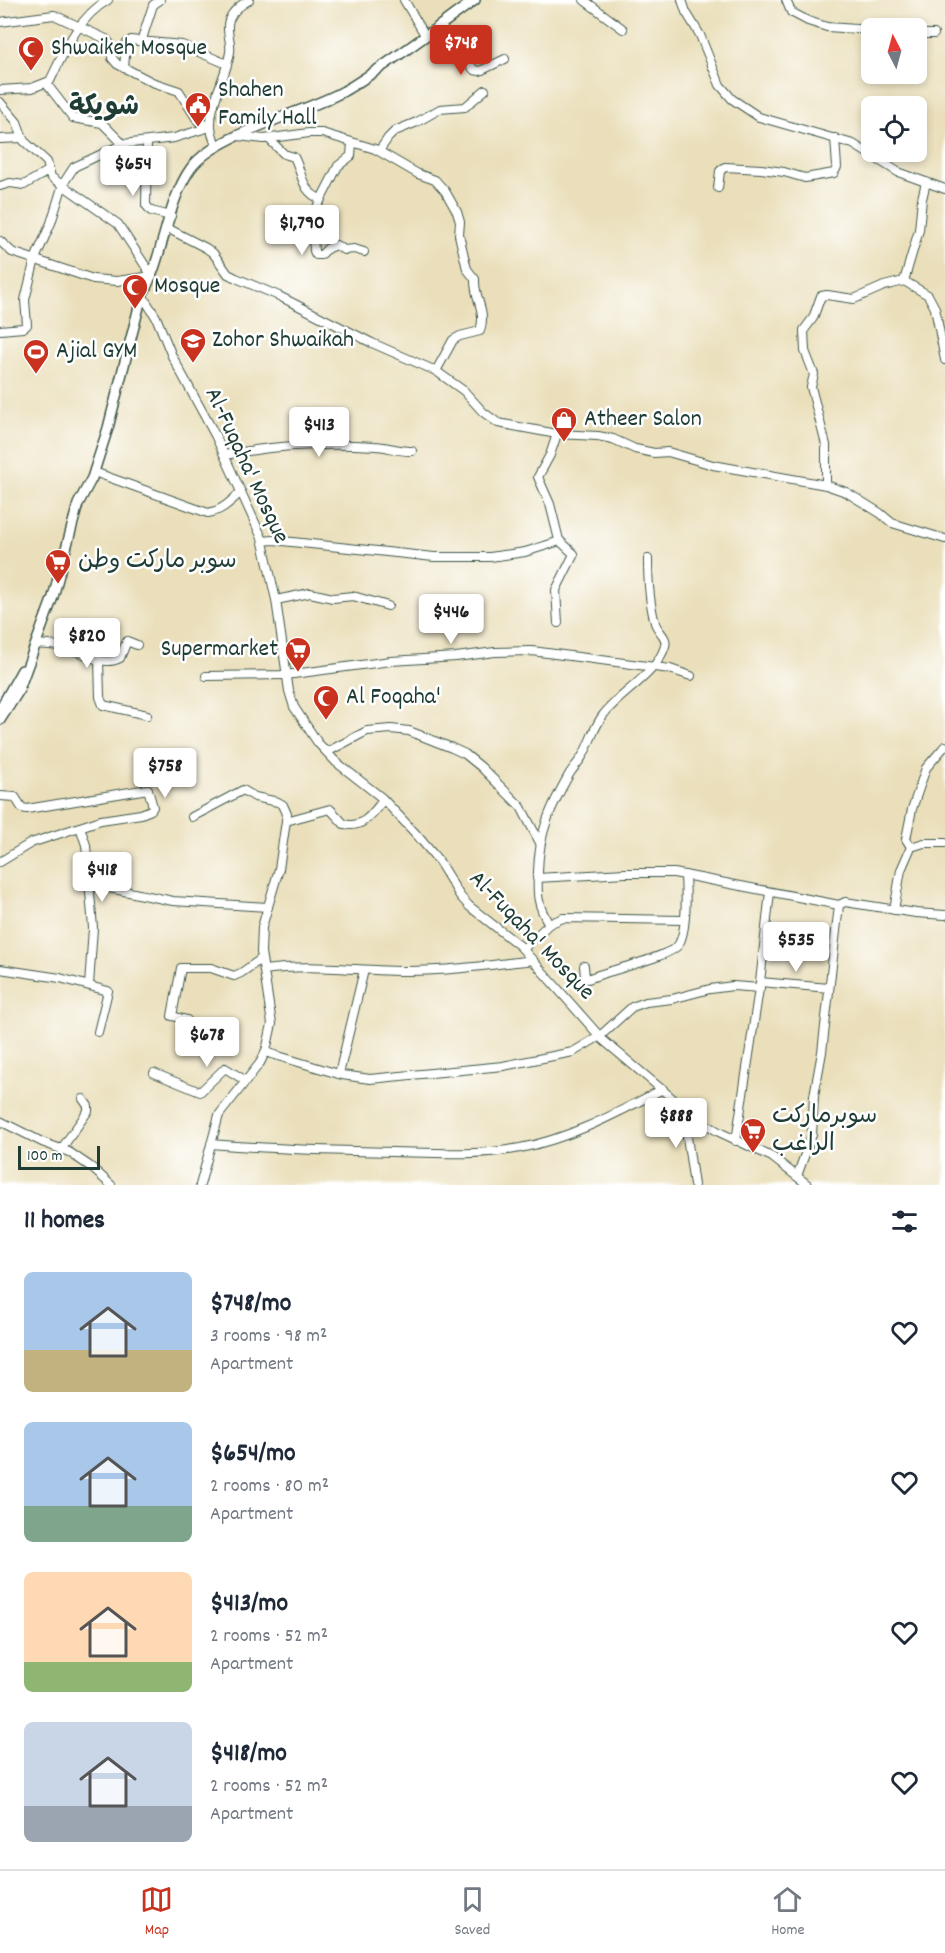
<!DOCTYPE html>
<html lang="en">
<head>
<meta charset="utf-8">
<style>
	:root { --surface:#fff; --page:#f2f2f3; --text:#1f2937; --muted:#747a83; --line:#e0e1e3; --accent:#c8321e }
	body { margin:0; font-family:Dekko,"Playpen Sans Arabic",sans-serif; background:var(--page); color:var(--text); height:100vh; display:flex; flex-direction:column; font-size:22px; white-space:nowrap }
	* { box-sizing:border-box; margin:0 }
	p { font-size:20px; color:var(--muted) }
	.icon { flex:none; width:33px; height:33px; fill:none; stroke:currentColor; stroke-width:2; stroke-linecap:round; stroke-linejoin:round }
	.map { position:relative; height:1185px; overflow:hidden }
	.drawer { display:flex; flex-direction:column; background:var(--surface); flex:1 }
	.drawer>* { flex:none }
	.needle { width:39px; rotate:354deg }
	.fabs { position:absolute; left:861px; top:18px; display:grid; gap:12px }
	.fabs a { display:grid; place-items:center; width:66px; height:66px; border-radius:9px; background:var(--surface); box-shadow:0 3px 9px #0003; font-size:30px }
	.scale { position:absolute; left:18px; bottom:15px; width:82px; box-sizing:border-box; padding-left:6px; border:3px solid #1f3d34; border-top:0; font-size:16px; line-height:21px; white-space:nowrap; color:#1f3d34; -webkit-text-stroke:4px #fff; paint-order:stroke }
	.price { position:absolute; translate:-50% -51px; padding:0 14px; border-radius:6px; background:#fff; color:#222; font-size:20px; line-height:39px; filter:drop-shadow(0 2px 3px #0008) }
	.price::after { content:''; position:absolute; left:50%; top:36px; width:18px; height:14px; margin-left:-9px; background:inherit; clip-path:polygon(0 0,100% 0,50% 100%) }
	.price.selected { background:var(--accent); color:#fff }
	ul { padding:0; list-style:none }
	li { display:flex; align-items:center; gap:18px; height:150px; padding:0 24px }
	li span { display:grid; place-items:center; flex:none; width:168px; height:120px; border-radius:9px; color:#555 }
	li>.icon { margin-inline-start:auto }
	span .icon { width:72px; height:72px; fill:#fffc; stroke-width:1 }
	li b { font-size:26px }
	h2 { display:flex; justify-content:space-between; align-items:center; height:72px; padding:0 24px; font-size:26px }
	.menu { display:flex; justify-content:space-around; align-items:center; height:84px; border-top:2px solid var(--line); background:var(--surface); font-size:16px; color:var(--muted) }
	.menu a { display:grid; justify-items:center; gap:3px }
	.menu .selected { color:var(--accent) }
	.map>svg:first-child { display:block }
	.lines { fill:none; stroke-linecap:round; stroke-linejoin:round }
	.minor-casing { stroke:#3d5548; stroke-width:10 }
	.major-casing { stroke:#3d5548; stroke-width:12 }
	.minor { stroke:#fff; stroke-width:8 }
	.major { stroke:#fff; stroke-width:9 }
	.labels { text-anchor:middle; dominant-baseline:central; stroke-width:5; stroke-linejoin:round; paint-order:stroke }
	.poi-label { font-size:24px; fill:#1f3d34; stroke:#fff; text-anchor:start }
	.street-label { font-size:24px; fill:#1f3d34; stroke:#fff }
	.quarter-label { font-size:27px; font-weight:bold; fill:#1f3d34; stroke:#fff }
</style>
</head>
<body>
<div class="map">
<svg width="945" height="1185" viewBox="0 0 945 1185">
	<rect width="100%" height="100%" fill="#fff"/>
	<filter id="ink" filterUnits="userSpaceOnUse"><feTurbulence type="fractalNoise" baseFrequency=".0167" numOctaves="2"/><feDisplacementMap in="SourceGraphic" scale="12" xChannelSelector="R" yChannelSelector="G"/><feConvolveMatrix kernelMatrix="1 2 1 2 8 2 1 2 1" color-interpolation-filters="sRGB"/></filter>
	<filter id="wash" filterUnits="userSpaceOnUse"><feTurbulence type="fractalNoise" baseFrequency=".008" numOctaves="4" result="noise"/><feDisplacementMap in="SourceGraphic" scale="24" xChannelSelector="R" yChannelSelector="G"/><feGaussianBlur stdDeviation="1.35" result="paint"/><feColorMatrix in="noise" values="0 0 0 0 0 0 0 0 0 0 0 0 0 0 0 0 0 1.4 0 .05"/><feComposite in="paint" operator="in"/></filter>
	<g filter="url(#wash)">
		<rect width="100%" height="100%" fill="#eadfba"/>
	</g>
	<g filter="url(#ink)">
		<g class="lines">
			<g class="minor-casing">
				<g id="minor">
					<polyline points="404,0 425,35"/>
					<polyline points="584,0 623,29"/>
					<polyline points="682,0 686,12 700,35 720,85 732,99 759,117 853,144 898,172 945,189"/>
					<polyline points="786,0 791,12 808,21 827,27 872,30"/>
					<polyline points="0,22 54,15 106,39 111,45 112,58 117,64 152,82 179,91 198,121 210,127"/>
					<polyline points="440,25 474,70 480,71 505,59"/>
					<polyline points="916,34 934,34"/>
					<polyline points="139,41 182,45 227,64"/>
					<polyline points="124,68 126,44 131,40 139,41 142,39 153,5 160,0"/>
					<polyline points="46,83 73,118 102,123 123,144"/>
					<path d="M0,90L32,88L50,81C64,52 78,17 108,0"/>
					<polyline points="0,102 17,122 24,141 47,162 51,177 118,224 152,276 117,281 93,279 12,252 0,241"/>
					<path d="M238,136L264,139L309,133H322L375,149L418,174L435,180L445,191L457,212L460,222L459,235L467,269L475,279C474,299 487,310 480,331L460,336L453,340L436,371"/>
					<polyline points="0,139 22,138"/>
					<path d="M269,139L284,154L294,157C303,174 301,192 321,199"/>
					<polyline points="147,143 146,205 151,211 171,216"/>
					<polyline points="352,143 351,156 338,166 315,211 312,222 314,251 316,255 321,255 328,248 336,245 344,250 354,249 364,252"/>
					<path d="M218,147C198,119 226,82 230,52C232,42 225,30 229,20C233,10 241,5 249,0"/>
					<polyline points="379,151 388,138 395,131 417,122 440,109 465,107 485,90"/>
					<polyline points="0,186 10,183 24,185 48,171"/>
					<polyline points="718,188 720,171 725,167 761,169 784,172 805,178 834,173 837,167 835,138"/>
					<polyline points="167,228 206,248 213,253 228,274 236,278 279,296 372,343 436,371 464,391 483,412 498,423 557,434 598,436 613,439 635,449 654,453 668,452 713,465 826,485 846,492 880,513 892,523 945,539"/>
					<polyline points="904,281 928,295 935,308 945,360"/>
					<polyline points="142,295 156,317 172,356 215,435 262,538 276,600 289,691 294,707 318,743 336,762 382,798 416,834 438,860 460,896 469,906 520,946 603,1040 697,1119 719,1132 772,1157 808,1185"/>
					<polyline points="0,330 23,328 27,325 25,300 35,259 51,223 63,184 74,167 123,144 174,138 210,127"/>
					<polyline points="557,434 550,455 538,477 550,504 559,540 574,554 556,590 558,623"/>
					<path d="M225,455C275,445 323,443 375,446C387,446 399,452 412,451"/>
					<path d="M94,472L208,513C222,511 231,501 241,492"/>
					<polyline points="826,485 826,445 811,387 814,374 805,351 804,330 813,318 821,296 827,295 854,299 884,286 904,281 919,230 922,199 926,182"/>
					<polyline points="263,541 273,540 434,557 490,557 525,552 560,541"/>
					<polyline points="276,600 310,593 333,598 353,596 388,606"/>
					<path d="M36,644C45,645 55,645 65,647C83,651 101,668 120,658L127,641L137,645"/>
					<polyline points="99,660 100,697 103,705 147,715"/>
					<polyline points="206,676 286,675 391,661 456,657 495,652 532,651 670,669 691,676"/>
					<polyline points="327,752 367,731 391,729 409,731 452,748 465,754 481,767 521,807 540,843"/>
					<polyline points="0,796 15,797 22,808 27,809 148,789 153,807 151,810 141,814 101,820 31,843 0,862"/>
					<polyline points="192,817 243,790 255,797 278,802 283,805 287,814 279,869 262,927 261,952 272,1024 266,1051 260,1063 219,1115 200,1185"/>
					<path d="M286,821L330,809L344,824C363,829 373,813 383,800"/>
					<polyline points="80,827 86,845 93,928 89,985"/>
					<polyline points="911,847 906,839 912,809 926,768 945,746"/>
					<polyline points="537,878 625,873 674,873 839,905"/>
					<polyline points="88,886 109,888 173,901 268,907"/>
					<polyline points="894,910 901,870 911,847 924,843 945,843"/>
					<path d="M549,924C537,905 537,894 538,872C539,832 550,808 570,773C574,767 580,761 583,755C591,741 594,726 604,714C621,692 657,674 665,646C668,637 658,632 655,623C650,605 648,578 648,559"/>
					<polyline points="523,949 549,924 563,918 683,920"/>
					<path d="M584,966L585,977L588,979C605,971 672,957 679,944C687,929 686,893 685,875"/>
					<polyline points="0,969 60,978 108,991 98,1032"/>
					<path d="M264,970C311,963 358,971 406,971C449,971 491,965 533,960"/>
					<polyline points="760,982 829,988"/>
					<polyline points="187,1020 172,1016 181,968 211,968 234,976 241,973 261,959"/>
					<polyline points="265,1052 342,1075 370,1079 503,1066 573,1052 600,1036 632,1007 646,1002 672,999 710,989 733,986 760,988"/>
					<polyline points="154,1073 200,1092 225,1068 246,1081"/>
					<polyline points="339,1074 364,970"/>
					<polyline points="683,1109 694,1185"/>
					<polyline points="0,1121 42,1142 69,1152 91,1167 111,1185"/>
					<polyline points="736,1141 760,982 770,892"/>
					<path d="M211,1144C272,1149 332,1151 393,1152C435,1153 478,1156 520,1148C570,1139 619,1112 663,1089"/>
					<polyline points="62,1148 88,1111 88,1106 83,1099"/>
					<polyline points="797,1176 812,1135 814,1096 822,1052 839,905 845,902 916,913 945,915"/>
				</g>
			</g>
			<g class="major-casing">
				<g id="major">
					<polyline points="0,709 22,670"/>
					<path d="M0,720L18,692L53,597L78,504L92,478L108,428L142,295C164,257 166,203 191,168C217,133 303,114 344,91C388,65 433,30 475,0"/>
				</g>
			</g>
			<use href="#minor" class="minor"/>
			<use href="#major" class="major"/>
		</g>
	</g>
	<defs>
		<g id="mosque-pin" transform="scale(1.35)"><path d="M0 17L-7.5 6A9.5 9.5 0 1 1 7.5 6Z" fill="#c8321e" stroke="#fff"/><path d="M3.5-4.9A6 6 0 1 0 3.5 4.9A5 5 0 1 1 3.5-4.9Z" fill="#fff"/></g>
		<g id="civic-pin" transform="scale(1.35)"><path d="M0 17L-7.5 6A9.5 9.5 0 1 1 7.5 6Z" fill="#c8321e" stroke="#fff"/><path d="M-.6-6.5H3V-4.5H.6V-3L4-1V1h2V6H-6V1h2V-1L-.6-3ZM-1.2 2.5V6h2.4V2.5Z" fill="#fff"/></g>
		<g id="school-pin" transform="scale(1.35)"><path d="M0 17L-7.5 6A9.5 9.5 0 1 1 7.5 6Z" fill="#c8321e" stroke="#fff"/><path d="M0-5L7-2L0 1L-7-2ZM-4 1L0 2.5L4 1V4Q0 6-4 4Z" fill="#fff"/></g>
		<g id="stadium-pin" transform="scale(1.35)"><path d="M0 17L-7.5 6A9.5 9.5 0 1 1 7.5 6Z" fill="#c8321e" stroke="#fff"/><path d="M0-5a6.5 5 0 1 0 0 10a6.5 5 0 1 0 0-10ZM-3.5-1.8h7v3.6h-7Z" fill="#fff"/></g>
		<g id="shop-pin" transform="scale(1.35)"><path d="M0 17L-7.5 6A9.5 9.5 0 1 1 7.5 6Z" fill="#c8321e" stroke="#fff"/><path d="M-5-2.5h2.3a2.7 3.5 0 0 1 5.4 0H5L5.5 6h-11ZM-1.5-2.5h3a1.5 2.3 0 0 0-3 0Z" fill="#fff"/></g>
		<g id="supermarket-pin" transform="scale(1.35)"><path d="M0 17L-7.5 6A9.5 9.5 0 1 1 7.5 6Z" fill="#c8321e" stroke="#fff"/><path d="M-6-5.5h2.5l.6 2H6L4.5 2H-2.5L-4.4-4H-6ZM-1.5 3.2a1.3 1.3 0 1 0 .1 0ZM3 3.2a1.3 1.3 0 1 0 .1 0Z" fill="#fff"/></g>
	</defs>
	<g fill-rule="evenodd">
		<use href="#mosque-pin" x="31" y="49"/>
		<use href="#civic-pin" x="198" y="105"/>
		<use href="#mosque-pin" x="135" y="287"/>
		<use href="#school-pin" x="193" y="341"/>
		<use href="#stadium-pin" x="36" y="352"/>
		<use href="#shop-pin" x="564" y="420"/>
		<use href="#supermarket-pin" x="58" y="562"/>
		<use href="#supermarket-pin" x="298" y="650"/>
		<use href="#mosque-pin" x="326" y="698"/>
		<use href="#supermarket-pin" x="753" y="1131"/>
	</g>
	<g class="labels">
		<g class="poi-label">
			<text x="51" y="49">Shwaikeh Mosque</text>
			<text x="218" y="91">Shahen<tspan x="218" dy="28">Family Hall</tspan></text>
			<text x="154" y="287">Mosque</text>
			<text x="212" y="341">Zohor Shwaikah</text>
			<text x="56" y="352">Ajial GYM</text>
			<text x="584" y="420">Atheer Salon</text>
			<text x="78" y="562">سوبر ماركت وطن</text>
			<text x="278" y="650" text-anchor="end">Supermarket</text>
			<text x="346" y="698">Al Foqaha'</text>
			<text x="772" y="1117">سوبرماركت<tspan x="772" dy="28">الراغب</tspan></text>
		</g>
		<g class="street-label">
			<text transform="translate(246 466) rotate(65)">Al-Fuqaha' Mosque</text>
			<text transform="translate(531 936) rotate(46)">Al-Fuqaha' Mosque</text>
		</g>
		<g class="quarter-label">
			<text x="104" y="108">شويكة</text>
		</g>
	</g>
</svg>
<div class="fabs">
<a><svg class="needle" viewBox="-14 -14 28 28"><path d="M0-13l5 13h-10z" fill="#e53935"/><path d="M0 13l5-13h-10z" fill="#747a83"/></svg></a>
<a><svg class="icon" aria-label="locate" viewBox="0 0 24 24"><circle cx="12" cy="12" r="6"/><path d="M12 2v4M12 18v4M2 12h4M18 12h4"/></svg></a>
</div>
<div class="scale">100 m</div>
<b class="price selected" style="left:461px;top:76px">$748</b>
<b class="price" style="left:133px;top:197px">$654</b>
<b class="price" style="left:302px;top:256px">$1,790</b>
<b class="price" style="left:319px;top:458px">$413</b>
<b class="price" style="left:451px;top:645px">$446</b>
<b class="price" style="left:87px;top:669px">$820</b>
<b class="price" style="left:165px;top:799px">$758</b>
<b class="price" style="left:102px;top:903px">$418</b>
<b class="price" style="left:796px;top:973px">$535</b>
<b class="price" style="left:207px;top:1068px">$678</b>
<b class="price" style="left:676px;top:1149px">$888</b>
</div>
<section class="drawer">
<h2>11 homes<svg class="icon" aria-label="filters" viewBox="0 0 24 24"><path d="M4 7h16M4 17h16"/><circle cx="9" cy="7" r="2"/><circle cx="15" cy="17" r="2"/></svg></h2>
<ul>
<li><span style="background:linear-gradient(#a9c7e8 65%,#c2b280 0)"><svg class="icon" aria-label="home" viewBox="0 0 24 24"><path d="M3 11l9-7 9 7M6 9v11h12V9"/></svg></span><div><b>$748/mo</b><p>3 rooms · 98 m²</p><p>Apartment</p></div><svg class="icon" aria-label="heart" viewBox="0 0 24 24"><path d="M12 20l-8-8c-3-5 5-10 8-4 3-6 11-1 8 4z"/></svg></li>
<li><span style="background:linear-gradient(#a9c7e8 70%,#7fa58c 0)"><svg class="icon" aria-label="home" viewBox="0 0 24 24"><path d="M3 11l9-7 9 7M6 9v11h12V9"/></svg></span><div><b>$654/mo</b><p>2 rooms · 80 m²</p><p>Apartment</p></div><svg class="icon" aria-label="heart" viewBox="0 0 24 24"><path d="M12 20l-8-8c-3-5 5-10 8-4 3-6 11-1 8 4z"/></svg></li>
<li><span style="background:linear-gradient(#ffd9b3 75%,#8fb573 0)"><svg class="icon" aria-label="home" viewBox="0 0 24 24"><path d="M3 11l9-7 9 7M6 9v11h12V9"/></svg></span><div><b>$413/mo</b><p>2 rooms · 52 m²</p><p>Apartment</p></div><svg class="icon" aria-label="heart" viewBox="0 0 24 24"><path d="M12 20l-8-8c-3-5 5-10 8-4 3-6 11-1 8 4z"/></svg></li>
<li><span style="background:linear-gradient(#c9d6e8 70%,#9aa5b1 0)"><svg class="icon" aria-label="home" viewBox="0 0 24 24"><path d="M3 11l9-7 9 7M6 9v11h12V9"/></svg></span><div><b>$418/mo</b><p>2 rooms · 52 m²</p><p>Apartment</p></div><svg class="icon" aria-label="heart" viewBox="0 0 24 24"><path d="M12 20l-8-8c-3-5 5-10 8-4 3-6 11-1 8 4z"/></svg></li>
</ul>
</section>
<nav class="menu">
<a class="selected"><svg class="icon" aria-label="map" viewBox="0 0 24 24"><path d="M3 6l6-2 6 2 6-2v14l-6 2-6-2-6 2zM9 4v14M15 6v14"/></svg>Map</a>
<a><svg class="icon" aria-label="saved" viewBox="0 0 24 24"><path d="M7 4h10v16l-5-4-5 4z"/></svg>Saved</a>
<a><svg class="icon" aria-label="home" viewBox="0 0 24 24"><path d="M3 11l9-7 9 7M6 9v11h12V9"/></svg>Home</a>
</nav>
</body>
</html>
